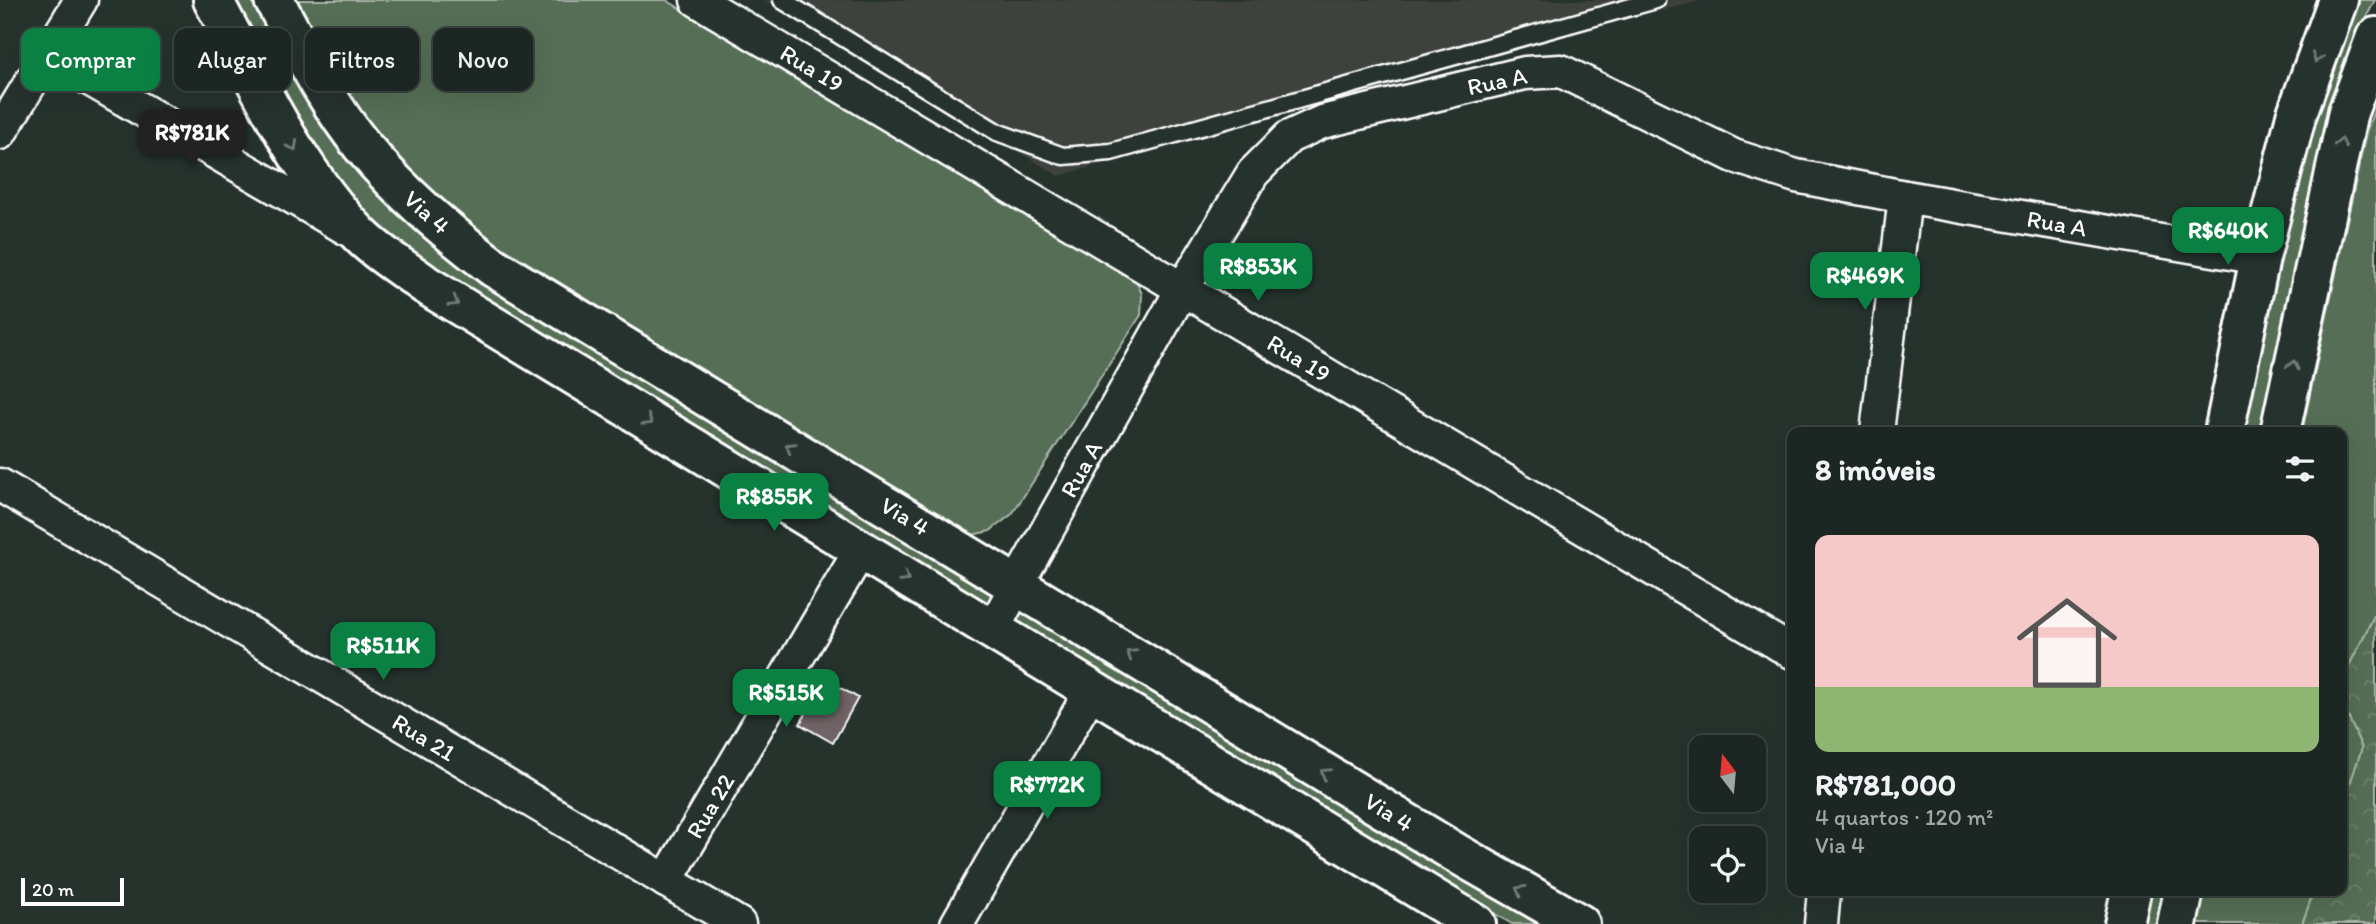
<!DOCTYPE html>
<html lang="pt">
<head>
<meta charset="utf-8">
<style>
	:root { --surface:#1c2622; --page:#29322f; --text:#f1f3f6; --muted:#a0a5a5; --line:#3a4340; --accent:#0b8043 }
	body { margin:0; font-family:Itim,sans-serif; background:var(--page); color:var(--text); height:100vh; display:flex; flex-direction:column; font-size:26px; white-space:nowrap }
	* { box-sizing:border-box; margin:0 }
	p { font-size:23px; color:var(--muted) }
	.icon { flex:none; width:38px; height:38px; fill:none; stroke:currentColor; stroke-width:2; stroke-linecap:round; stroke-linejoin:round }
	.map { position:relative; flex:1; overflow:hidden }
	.drawer { position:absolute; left:1787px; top:427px; width:560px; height:469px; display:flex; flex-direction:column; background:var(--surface); border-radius:14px; box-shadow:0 7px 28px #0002,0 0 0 2px var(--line) }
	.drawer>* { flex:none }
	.hud { position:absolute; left:21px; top:28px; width:665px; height:63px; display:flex; gap:14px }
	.needle { width:46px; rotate:344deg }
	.fabs { position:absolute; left:1689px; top:735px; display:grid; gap:14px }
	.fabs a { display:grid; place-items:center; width:77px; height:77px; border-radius:14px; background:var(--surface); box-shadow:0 7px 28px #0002,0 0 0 2px var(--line); font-size:35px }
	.scale { position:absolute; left:21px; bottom:18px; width:103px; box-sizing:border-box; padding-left:7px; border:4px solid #fff; border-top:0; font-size:19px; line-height:24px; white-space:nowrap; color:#fff; -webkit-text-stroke:5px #26332d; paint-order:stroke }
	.price { position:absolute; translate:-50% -60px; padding:0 16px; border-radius:14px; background:var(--accent); color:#fff; font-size:23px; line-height:46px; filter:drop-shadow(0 2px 4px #0008) }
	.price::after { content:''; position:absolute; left:50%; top:42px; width:21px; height:16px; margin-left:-10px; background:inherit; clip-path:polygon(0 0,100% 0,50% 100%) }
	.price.selected { background:#222; color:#fff }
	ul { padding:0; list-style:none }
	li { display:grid; align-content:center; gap:14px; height:371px; padding:0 28px }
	li span { display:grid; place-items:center; height:217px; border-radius:14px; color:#555 }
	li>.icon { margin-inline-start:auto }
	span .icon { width:126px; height:126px; fill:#fffc; stroke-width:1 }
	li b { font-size:30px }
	h2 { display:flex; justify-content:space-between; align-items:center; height:84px; padding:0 28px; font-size:30px }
	.pill { padding:0 24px; border-radius:14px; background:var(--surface); box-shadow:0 7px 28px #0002,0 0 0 2px var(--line); font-size:24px; line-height:63px }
	.pill.selected { background:var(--accent); color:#fff }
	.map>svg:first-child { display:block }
	.built { fill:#3c423e }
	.green { fill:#546e54; stroke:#aab6aa; stroke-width:2 }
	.forest { fill:url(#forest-crowns); stroke:#aab6aa; stroke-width:2 }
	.building { fill:#706466; stroke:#fff; stroke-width:2 }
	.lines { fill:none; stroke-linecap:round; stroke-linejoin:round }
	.lane-casing { stroke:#fff; stroke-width:21 }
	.street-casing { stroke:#fff; stroke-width:37 }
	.secondary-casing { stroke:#fff; stroke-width:44 }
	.lane { stroke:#26332d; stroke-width:16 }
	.street { stroke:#26332d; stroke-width:32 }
	.secondary { stroke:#26332d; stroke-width:38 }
	.oneway { stroke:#727a76 }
	.labels { text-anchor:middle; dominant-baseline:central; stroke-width:5; stroke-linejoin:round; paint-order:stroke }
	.street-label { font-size:24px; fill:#fff; stroke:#26332d }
</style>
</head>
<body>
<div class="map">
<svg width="2376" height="924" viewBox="0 0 2376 924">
	<defs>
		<pattern id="forest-crowns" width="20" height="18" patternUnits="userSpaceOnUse" patternTransform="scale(1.75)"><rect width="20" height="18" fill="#546e54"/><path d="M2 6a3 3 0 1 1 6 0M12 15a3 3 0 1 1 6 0" fill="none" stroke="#6e846e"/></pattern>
	</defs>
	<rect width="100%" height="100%" fill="#26332d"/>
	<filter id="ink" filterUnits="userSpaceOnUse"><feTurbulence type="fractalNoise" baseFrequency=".0143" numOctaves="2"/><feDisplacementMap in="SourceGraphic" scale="14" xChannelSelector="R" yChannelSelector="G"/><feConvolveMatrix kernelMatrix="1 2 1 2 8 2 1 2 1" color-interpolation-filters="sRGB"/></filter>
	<g filter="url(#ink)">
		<polygon class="built" points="765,0 1703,0 1503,50 1059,176"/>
		<g class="green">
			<path d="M232,0H255C276,39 295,82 320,120C347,161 380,196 417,229L995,593L988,607L431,268C409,250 386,232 366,212C309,155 272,70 232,0Z"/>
			<path d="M294,0H666L1136,280L1142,294L1141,315L1012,514L990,531L972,535L482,235C445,206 408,176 378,140C343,98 319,48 294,0Z"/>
			<polygon points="2358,0 2375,0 2364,22 2345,75 2263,432 2240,432 2302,156 2345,27"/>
			<polygon points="2376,105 2376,612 2342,680 2342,432 2302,432 2366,133"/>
			<path d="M1025,609L1556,924H1512L1019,630C1016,620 1018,616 1025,609Z"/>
			<polygon points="2342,702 2362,748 2342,808"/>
			<polygon points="2145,891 2166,891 2159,924 2139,924"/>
			<polygon points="2204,891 2314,891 2302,924 2197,924"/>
		</g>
		<polygon class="forest" points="2376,612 2376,924 2302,924 2314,891 2342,891 2342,808 2362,748 2342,702 2342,680"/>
		<polygon class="building" points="825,679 858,698 833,743 800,724"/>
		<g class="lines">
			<g class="lane-casing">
				<polyline id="lane" points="782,0 997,132 1063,156 1111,152 1656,0"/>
			</g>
			<g class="street-casing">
				<g id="street">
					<polyline points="697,0 1792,652"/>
					<polyline points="48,55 349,230"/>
					<polyline points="0,133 81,0"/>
					<polyline points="1877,432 1905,197"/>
					<polyline points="0,485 739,924"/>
					<polyline points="992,631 1017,584 1183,288 1253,173 1289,137 1322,122 1525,73 1561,71 1734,156 1796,176 1905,197 2260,258"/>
					<polyline points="666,881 860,551"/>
					<polyline points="957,924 1091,691"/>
					<polyline points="1821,924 1824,891"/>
				</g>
			</g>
			<g class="secondary-casing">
				<g id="secondary">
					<path d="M213,0C257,81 296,170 361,236C380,255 405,269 426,285L1476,924"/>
					<path d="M274,0C301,50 327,103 363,147C401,193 446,231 493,267L1456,853L1580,924"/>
					<polyline points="2224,432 2260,258 2296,116 2338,0"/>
					<polyline points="2280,432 2348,112 2376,37"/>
					<polyline points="2124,924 2131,891"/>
					<polyline points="2177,924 2184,891"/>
				</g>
			</g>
			<use href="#lane" class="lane"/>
			<use href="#street" class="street"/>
			<use href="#secondary" class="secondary"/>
		</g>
		<defs><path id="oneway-chevron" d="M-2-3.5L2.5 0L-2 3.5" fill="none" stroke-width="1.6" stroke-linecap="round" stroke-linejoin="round" transform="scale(1.75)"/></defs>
		<g class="oneway">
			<use href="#oneway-chevron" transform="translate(2317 58) rotate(110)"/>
			<use href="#oneway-chevron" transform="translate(2341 143) rotate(-77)"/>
			<use href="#oneway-chevron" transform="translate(293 146) rotate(61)"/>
			<use href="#oneway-chevron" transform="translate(454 302) rotate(32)"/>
			<use href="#oneway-chevron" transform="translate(2293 365) rotate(-78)"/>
			<use href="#oneway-chevron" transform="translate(648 421) rotate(32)"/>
			<use href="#oneway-chevron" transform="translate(790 447) rotate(-149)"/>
			<use href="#oneway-chevron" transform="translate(905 578) rotate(31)"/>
			<use href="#oneway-chevron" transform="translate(1131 654) rotate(-148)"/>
			<use href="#oneway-chevron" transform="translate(1325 773) rotate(-148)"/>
			<use href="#oneway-chevron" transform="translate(1520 890) rotate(-150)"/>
		</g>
	</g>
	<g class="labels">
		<g class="street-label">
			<text transform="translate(812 68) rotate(31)">Rua 19</text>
			<text transform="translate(1497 81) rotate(-12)">Rua A</text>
			<text transform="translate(427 212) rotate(42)">Via 4</text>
			<text transform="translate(2057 223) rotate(10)">Rua A</text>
			<text transform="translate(1299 358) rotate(31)">Rua 19</text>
			<text transform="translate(1081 469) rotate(-61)">Rua A</text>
			<text transform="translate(905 516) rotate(31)">Via 4</text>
			<text transform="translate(424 737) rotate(31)">Rua 21</text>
			<text transform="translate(710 806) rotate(-59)">Rua 22</text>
			<text transform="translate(1389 812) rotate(32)">Via 4</text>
		</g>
	</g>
</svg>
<div class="fabs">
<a><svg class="needle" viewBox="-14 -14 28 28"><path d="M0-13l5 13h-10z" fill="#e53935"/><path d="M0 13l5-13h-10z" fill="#a0a5a5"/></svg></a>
<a><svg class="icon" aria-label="locate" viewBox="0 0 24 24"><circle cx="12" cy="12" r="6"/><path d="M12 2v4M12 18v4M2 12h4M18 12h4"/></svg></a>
</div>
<div class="scale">20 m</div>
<b class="price selected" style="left:192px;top:169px">R$781K</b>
<b class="price" style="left:2228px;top:267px">R$640K</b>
<b class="price" style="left:1258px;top:303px">R$853K</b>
<b class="price" style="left:1865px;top:312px">R$469K</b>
<b class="price" style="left:774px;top:533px">R$855K</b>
<b class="price" style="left:383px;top:682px">R$511K</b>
<b class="price" style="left:786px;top:729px">R$515K</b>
<b class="price" style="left:1047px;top:821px">R$772K</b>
<div class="hud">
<a class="pill selected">Comprar</a>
<a class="pill">Alugar</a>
<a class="pill">Filtros</a>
<a class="pill">Novo</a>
</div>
<section class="drawer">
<h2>8 imóveis<svg class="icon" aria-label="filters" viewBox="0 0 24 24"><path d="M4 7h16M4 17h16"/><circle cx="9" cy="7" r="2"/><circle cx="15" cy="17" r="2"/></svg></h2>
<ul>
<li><span style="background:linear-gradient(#f6c9c9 70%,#8fb573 0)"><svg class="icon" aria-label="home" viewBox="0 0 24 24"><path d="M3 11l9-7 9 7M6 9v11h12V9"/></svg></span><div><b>R$781,000</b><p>4 quartos · 120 m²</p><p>Via 4</p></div></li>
</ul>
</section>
</div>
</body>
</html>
